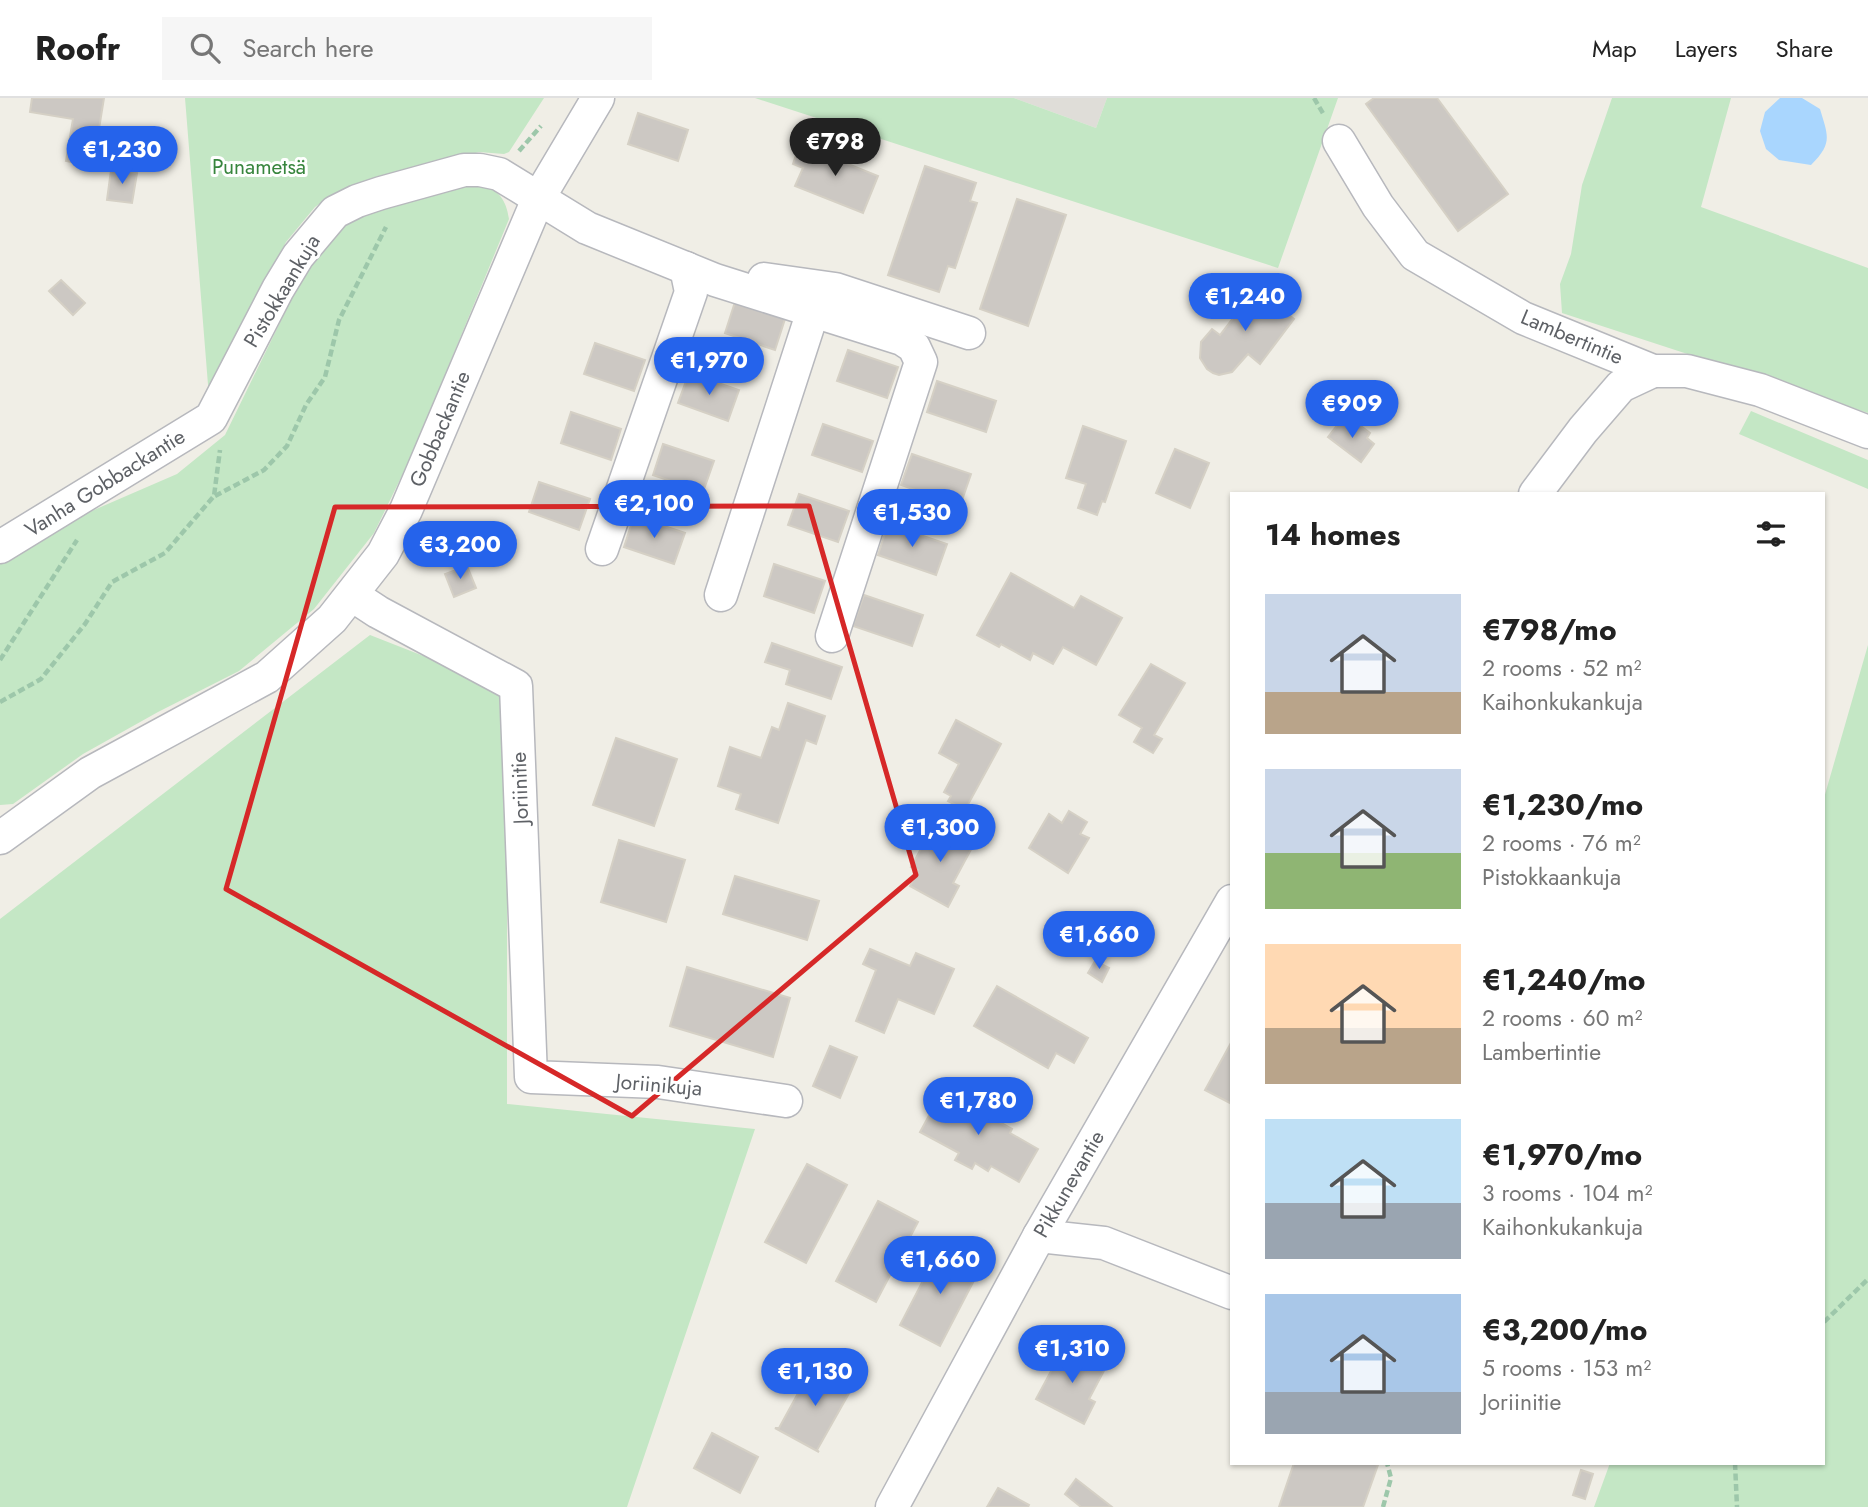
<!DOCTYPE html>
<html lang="en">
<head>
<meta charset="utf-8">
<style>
	:root { --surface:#fff; --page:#f6f6f6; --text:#222; --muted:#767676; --line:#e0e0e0; --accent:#2563eb }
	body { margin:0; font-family:Jost,sans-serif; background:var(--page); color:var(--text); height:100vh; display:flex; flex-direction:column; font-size:26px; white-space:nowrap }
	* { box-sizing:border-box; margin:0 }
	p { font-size:23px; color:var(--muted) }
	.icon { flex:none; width:38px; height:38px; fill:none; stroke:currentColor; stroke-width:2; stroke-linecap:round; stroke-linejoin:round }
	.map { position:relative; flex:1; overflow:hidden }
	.sheet { position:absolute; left:1230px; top:394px; width:595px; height:973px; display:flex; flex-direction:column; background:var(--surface); border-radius:0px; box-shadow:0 2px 5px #0004 }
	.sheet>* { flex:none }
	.price { position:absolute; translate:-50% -60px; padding:0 16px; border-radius:24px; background:var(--accent); color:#fff; font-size:23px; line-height:46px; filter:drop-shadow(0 2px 4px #0008) }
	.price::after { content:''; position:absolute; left:50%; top:42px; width:21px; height:16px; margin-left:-10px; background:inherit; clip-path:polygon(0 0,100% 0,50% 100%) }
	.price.active { background:#222; color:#fff }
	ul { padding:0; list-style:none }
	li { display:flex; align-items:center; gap:21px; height:175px; padding:0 35px }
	li span { display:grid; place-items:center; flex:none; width:196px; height:140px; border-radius:0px; color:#555 }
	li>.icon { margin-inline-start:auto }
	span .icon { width:84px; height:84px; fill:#fffc; stroke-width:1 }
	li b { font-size:30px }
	h2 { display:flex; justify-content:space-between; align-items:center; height:84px; padding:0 35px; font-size:30px }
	header { display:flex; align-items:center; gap:42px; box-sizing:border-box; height:98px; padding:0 35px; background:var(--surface); border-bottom:2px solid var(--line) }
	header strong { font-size:33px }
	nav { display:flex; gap:38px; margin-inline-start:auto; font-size:24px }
	.search { width:490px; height:63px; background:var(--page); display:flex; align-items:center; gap:18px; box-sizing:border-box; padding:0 24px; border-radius:0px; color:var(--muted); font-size:26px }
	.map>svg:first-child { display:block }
	.industrial { fill:#dfddd8 }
	.green { fill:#c4e7c5 }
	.water { fill:#a9d6fe }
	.building { fill:#ccc8c3; stroke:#d5d0c5; stroke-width:2 }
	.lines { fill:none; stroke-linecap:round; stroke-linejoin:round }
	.minor-casing { stroke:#b7b8bd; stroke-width:35 }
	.path { stroke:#9dc7aa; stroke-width:4.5; stroke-dasharray:7 3.5; stroke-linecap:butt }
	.minor { stroke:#fff; stroke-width:32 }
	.marked { fill:none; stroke:#d62828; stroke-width:5; stroke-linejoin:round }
	.labels { text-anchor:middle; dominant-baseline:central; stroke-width:6; stroke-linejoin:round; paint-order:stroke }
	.park-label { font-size:21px; fill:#37853d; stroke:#fff }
	.street-label { font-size:21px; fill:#5e6166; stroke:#fff }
</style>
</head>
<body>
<header>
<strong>Roofr</strong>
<div class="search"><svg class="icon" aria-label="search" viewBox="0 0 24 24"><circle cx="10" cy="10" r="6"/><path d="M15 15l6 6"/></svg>Search here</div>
<nav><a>Map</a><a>Layers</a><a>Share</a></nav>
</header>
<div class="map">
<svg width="1868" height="1409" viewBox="0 0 1868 1409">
	<rect width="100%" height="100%" fill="#f0eee6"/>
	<polygon class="industrial" points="1014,0 1107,0 1096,30"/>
	<g class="green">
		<polygon points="185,0 544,0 509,54 504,56 479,54 335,95 315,109 286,144 209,299"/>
		<polygon points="755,0 1014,0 1096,30 1107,0 1338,0 1278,170"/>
		<polygon points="1612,0 1731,0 1701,109 1868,170 1868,315 1562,215 1560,186 1571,156 1582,87"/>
		<path d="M481,85C499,93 506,101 509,121L412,357L374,435L314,511L239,573L158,614L83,656L13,706L0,707V462L80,418L177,376L225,337L314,155L340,126L378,106Z"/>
		<polygon points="1751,313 1868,362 1868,391 1739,336"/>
		<polygon points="370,537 449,568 507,596 507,1006 755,1031 627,1409 0,1409 0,821"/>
		<polygon points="1868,547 1868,1409 1594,1409 1610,1365 1824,1365 1824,700"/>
	</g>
	<path class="water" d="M1780,0H1802L1820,11C1828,38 1833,45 1811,67L1779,62L1766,51L1760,33L1765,14Z"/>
	<g class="building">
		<polygon points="32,0 104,0 93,68 66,63 73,21 30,14"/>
		<polygon points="1374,0 1437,0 1508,96 1458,133 1366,6"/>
		<polygon points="638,15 688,32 678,63 628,46"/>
		<polygon points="799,48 828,58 830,51 850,59 848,66 878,78 863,115 795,88 803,70 793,66"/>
		<polygon points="925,68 976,85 970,103 977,105 955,170 948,168 939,194 888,177"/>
		<polygon points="111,72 137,75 132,105 107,102"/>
		<polygon points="1017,101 1066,117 1028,228 980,211"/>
		<polygon points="61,182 85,205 73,217 49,193"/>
		<polygon points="1247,185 1294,221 1260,266 1248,256 1232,274 1219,277 1213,275 1207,271 1200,260 1201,244 1212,231 1220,237 1243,207 1234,201"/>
		<polygon points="735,204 785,221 775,252 725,235"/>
		<polygon points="595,245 645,262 634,293 584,276"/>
		<polygon points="848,252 898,269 887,300 837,283"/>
		<polygon points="689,275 739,292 728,323 678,305"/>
		<polygon points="937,283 996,303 986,334 927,314"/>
		<polygon points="571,314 621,331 611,362 561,345"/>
		<polygon points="1342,321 1354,331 1358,326 1370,335 1367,340 1374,346 1361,364 1328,339"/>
		<polygon points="823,326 873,343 862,374 812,357"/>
		<polygon points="1083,328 1126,343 1105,404 1102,403 1097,417 1078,410 1086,386 1066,380"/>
		<polygon points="663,346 714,363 703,394 653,377"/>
		<polygon points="1175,351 1209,365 1190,410 1156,395"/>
		<polygon points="912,356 971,376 960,408 901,387"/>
		<polygon points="539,384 590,401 579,432 529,414"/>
		<polygon points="799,396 849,413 838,444 788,427"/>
		<polygon points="634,418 685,435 674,466 624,449"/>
		<polygon points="888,426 947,446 936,477 878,457"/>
		<polygon points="774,466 825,483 814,515 764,498"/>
		<polygon points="467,468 476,490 454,499 445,476"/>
		<polygon points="1011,475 1074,510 1081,498 1122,520 1096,567 1063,549 1053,566 1033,555 1030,562 1001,546 999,549 977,537"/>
		<polygon points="864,497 923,517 912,548 853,528"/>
		<polygon points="772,545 842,569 831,601 786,586 790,572 765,564"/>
		<polygon points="1151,566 1185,585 1154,637 1162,641 1153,655 1134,644 1142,630 1119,617"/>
		<polygon points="788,605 825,618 816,646 806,642 778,725 736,711 741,696 718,688 730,649 761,660 772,629 779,632"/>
		<polygon points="956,622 1001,646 965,712 948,703 951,698 944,694 959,666 939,655"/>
		<polygon points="616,640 677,661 654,728 593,707"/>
		<polygon points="1069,713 1087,724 1080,736 1089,740 1068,775 1029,750 1049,716 1062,725"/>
		<polygon points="935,725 974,746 953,785 959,788 948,809 910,788 918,772 911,769"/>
		<polygon points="619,742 685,762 666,824 601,804"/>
		<polygon points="735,778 819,803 807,842 723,816"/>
		<polygon points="870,851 910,868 916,855 954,871 934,916 898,901 884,935 856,923 876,872 863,866"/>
		<polygon points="1095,863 1109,870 1102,884 1088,875"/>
		<polygon points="687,869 790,900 773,959 670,928"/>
		<polygon points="997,888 1088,940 1074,965 1056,955 1048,970 974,928"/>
		<polygon points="1232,943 1232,1006 1205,992"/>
		<polygon points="830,948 857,959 840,1000 813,988"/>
		<polygon points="943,992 976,1011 979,1005 995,1015 992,1020 1012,1031 1010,1035 1038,1051 1019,1084 991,1068 988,1073 975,1065 972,1071 955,1062 959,1055 920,1034"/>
		<polygon points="807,1066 847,1087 806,1165 765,1144"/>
		<polygon points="878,1103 918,1124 876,1204 836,1183"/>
		<polygon points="941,1148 981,1169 940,1248 900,1227"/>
		<polygon points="1065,1247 1106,1269 1089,1301 1095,1304 1084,1326 1036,1301"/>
		<polygon points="811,1265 855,1290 852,1290 817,1352 819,1354 775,1330 779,1330 813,1268"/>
		<polygon points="712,1335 758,1359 740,1395 694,1370"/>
		<polygon points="1294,1365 1372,1365 1378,1367 1363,1409 1279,1409"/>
		<polygon points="1581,1372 1593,1376 1585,1401 1573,1397"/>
		<polygon points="1076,1381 1112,1409 1081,1409 1065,1396"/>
		<polygon points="998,1390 1029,1407 1028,1409 987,1409"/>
	</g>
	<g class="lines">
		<g class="minor-casing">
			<g id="minor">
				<polyline points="1339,43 1378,108 1415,157 1523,220 1653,273 1687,273 1760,292 1868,334"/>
				<polyline points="764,181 835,191 969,235"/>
				<polyline points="1535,396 1583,332 1621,288 1653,273"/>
				<polyline points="0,449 211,320 278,191 298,158 335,114 357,103 381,95 464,72 480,72 499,76 587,130 715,182 902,241 914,249 921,264 832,538"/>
				<polyline points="602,451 691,194 686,170"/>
				<polyline points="352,497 378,514 516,588 531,979 658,984 786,1003"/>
				<polyline points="721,497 813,213"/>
				<polyline points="0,740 90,675 267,579 332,521 383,456 406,412 538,101 598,0"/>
				<polyline points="1039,1138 1104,1145 1232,1195"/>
				<polyline points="892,1409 1039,1138 1232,803"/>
			</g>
		</g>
		<g class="path">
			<polyline points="1314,0 1324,17"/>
			<polyline points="519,53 541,28"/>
			<polyline points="215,398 264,372 287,348 306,307 325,279 339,222 386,129"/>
			<polyline points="0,562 77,442"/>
			<polyline points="0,604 41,581 85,526 112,484 165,455 214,398 220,352"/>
			<polyline points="1824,1224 1868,1181"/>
			<polyline points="1735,1365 1737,1409"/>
			<polyline points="1383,1409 1391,1380 1387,1365"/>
		</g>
		<use href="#minor" class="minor"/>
	</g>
	<path class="marked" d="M809,408L916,777L632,1018L226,791L335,409Z"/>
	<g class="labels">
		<g class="park-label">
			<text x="259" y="69">Punametsä</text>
		</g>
		<g class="street-label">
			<text transform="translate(282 193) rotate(-59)">Pistokkaankuja</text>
			<text transform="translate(1572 239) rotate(23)">Lambertintie</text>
			<text transform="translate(440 331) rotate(-67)">Gobbackantie</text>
			<text transform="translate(105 385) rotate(-32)">Vanha Gobbackantie</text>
			<text transform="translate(520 690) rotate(-92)">Joriinitie</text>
			<text transform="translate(659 987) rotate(5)">Joriinikuja</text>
			<text transform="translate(1069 1086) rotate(-60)">Pikkunevantie</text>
		</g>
	</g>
</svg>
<b class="price active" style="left:835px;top:80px">€798</b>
<b class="price" style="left:122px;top:88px">€1,230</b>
<b class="price" style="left:1245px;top:235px">€1,240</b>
<b class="price" style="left:709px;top:299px">€1,970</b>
<b class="price" style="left:1352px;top:342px">€909</b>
<b class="price" style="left:654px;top:442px">€2,100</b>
<b class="price" style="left:912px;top:451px">€1,530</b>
<b class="price" style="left:460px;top:483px">€3,200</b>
<b class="price" style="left:940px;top:766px">€1,300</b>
<b class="price" style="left:1099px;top:873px">€1,660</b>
<b class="price" style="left:978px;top:1039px">€1,780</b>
<b class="price" style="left:940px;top:1198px">€1,660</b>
<b class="price" style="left:1072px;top:1287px">€1,310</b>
<b class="price" style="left:815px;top:1310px">€1,130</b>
<section class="sheet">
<h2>14 homes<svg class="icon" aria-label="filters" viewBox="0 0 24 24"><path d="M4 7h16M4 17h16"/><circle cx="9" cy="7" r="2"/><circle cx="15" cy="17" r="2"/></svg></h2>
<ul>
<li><span style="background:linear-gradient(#c9d6e8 70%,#b9a48a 0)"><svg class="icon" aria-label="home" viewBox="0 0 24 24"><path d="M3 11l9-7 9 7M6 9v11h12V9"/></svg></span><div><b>€798/mo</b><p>2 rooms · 52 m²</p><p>Kaihonkukankuja</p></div></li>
<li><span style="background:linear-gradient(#c9d6e8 60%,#8fb573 0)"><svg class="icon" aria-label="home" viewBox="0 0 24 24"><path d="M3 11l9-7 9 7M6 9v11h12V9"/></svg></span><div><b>€1,230/mo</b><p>2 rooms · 76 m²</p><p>Pistokkaankuja</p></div></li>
<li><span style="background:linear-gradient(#ffd9b3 60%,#b9a48a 0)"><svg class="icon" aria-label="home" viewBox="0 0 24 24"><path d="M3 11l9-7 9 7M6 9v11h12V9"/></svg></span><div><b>€1,240/mo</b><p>2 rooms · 60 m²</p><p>Lambertintie</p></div></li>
<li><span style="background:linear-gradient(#bfe0f5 60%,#9aa5b1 0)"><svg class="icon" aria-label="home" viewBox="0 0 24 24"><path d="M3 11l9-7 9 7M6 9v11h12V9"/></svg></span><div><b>€1,970/mo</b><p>3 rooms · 104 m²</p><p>Kaihonkukankuja</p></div></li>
<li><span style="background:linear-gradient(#a9c7e8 70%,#9aa5b1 0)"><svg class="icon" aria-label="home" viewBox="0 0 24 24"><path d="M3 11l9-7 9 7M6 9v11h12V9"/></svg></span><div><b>€3,200/mo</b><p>5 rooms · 153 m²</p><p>Joriinitie</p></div></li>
</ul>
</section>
</div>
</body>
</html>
